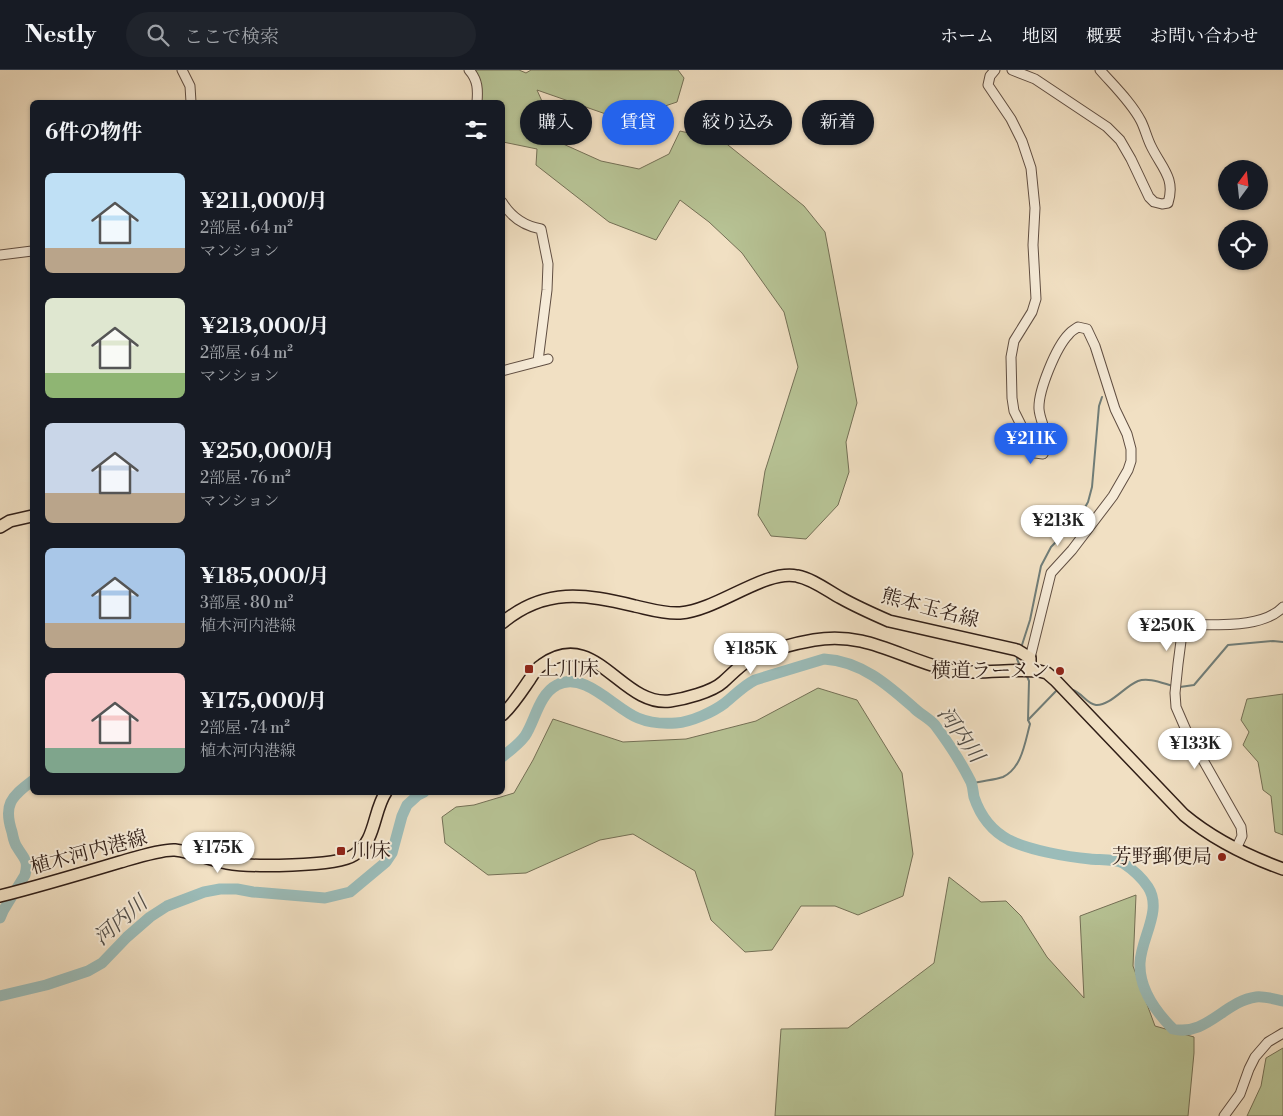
<!DOCTYPE html>
<html lang="ja">
<head>
<meta charset="utf-8">
<style>
	:root { --surface:#171b24; --page:#20242c; --text:#f1f3f6; --muted:#9ea1a6; --line:#363941; --accent:#2563eb }
	body { margin:0; font-family:"Libre Bodoni","Noto Serif JP",serif; background:var(--page); color:var(--text); height:100vh; display:flex; flex-direction:column; font-size:19px; white-space:nowrap }
	* { box-sizing:border-box; margin:0 }
	p { font-size:16px; color:var(--muted) }
	.icon { flex:none; width:28px; height:28px; fill:none; stroke:currentColor; stroke-width:2; stroke-linecap:round; stroke-linejoin:round }
	.map { position:relative; flex:1; overflow:hidden }
	.panel { position:absolute; left:30px; top:30px; width:475px; height:695px; display:flex; flex-direction:column; background:var(--surface); border-radius:8px; box-shadow:0 1px 4px #0004 }
	.panel>* { flex:none }
	.top-card { position:absolute; left:520px; top:30px; width:475px; height:45px; display:flex; gap:10px }
	.needle { width:32px; rotate:15deg }
	.fabs { position:absolute; left:1218px; top:90px; display:grid; gap:10px }
	.fabs a { display:grid; place-items:center; width:50px; height:50px; border-radius:50%; background:var(--surface); box-shadow:0 1px 4px #0004; font-size:25px }
	.price { position:absolute; translate:-50% -42px; padding:0 11px; border-radius:18px; background:#fff; color:#222; font-size:16px; line-height:32px; filter:drop-shadow(0 1px 2px #0008) }
	.price::after { content:''; position:absolute; left:50%; top:30px; width:15px; height:11px; margin-left:-8px; background:inherit; clip-path:polygon(0 0,100% 0,50% 100%) }
	.price.selected { background:var(--accent); color:#fff }
	ul { padding:0; list-style:none }
	li { display:flex; align-items:center; gap:15px; height:125px; padding:0 15px }
	li span { display:grid; place-items:center; flex:none; width:140px; height:100px; border-radius:8px; color:#555 }
	li>.icon { margin-inline-start:auto }
	span .icon { width:60px; height:60px; fill:#fffc; stroke-width:1 }
	li b { font-size:21px }
	h2 { display:flex; justify-content:space-between; align-items:center; height:60px; padding:0 15px; font-size:21px }
	.chip { padding:0 18px; border-radius:22px; background:var(--surface); box-shadow:0 1px 4px #0004; font-size:18px; line-height:45px }
	.chip.selected { background:var(--accent); color:#fff }
	header { display:flex; align-items:center; gap:30px; box-sizing:border-box; height:70px; padding:0 25px; background:var(--surface); border-bottom:1px solid var(--line) }
	header strong { font-size:24px }
	nav { display:flex; gap:28px; margin-inline-start:auto; font-size:18px }
	.search { width:350px; height:45px; background:var(--page); display:flex; align-items:center; gap:12px; box-sizing:border-box; padding:0 18px; border-radius:28px; color:var(--muted); font-size:19px }
	.map>svg:first-child { display:block }
	.green { fill:#b7c395; stroke:#747056 }
	.lines { fill:none; stroke-linecap:round; stroke-linejoin:round }
	.stream { stroke:#707d78; stroke-width:2 }
	.river { stroke:#9bbcb9; stroke-width:11 }
	.minor-casing { stroke:#604e42; stroke-width:11 }
	.major-casing { stroke:#301e17; stroke-width:14 }
	.minor { stroke:#f6ebd8; stroke-width:9 }
	.major { stroke:#f1e0c3; stroke-width:11 }
	.poi-dot { fill:#8f2418; stroke:#f6ebd8; stroke-width:2 }
	.labels { text-anchor:middle; dominant-baseline:central; stroke-width:4; stroke-linejoin:round; paint-order:stroke }
	.street-label { font-size:20px; fill:#301e17; stroke:#f6ebd8 }
	.poi-label { font-size:20px; fill:#301e17; stroke:#f6ebd8; text-anchor:start }
	.water-label { font-size:21px; font-style:italic; fill:#504d48; stroke:#f6ebd8 }
</style>
</head>
<body>
<header>
<strong>Nestly</strong>
<div class="search"><svg class="icon" aria-label="search" viewBox="0 0 24 24"><circle cx="10" cy="10" r="6"/><path d="M15 15l6 6"/></svg>ここで検索</div>
<nav><a>ホーム</a><a>地図</a><a>概要</a><a>お問い合わせ</a></nav>
</header>
<div class="map">
<svg width="1283" height="1046" viewBox="0 0 1283 1046">
	<rect width="100%" height="100%" fill="#f1e0c3"/>
	<filter id="stains"><feTurbulence type="fractalNoise" baseFrequency=".004" numOctaves="4"/><feColorMatrix values="0 0 0 0 .2 0 0 0 0 .09 0 0 0 0 .02 0 0 0 .5 -.17"/></filter>
	<radialGradient id="worn" r=".72"><stop offset=".6" stop-color="#630" stop-opacity="0"/><stop offset="1" stop-color="#630" stop-opacity=".3"/></radialGradient>
	<g class="green">
		<polygon points="474,0 519,0 526,3 531,0 678,0 684,8 677,32 623,50 537,20 545,38 534,49 532,60 601,91 639,99 669,84 680,61 723,71 804,136 825,162 857,333 846,372 849,402 838,435 806,469 771,466 758,445 765,401 798,297 784,242 742,183 709,152 680,130 656,170 609,152 536,95 537,79 503,72 502,32 478,32"/>
		<polygon points="818,618 857,630 902,703 913,784 903,826 858,845 835,836 801,836 772,880 745,882 711,850 695,801 633,764 600,770 526,803 488,805 445,773 442,747 456,737 474,735 514,723 533,690 553,649 623,672 686,669 756,651"/>
		<polygon points="1283,624 1283,765 1275,762 1271,726 1263,720 1258,692 1243,675 1249,662 1241,650 1247,629"/>
		<polygon points="949,807 981,832 1006,831 1021,846 1047,887 1084,928 1080,846 1136,825 1133,896 1155,956 1194,967 1194,983 1188,1046 775,1046 781,959 848,958 934,893"/>
		<polygon points="1283,978 1283,1046 1247,1046 1261,1016 1266,988"/>
	</g>
	<g class="lines">
		<g class="stream">
			<polyline points="1021,578 1030,550 1041,496 1051,477 1079,448 1088,432 1092,417 1099,336 1102,327"/>
			<polyline points="1018,585 1017,589 1020,596"/>
			<polyline points="1180,617 1194,615 1228,575 1273,571 1283,572"/>
			<path d="M1073,620C1082,623 1087,634 1096,635C1110,636 1125,616 1138,611C1148,607 1162,613 1173,616"/>
			<polyline points="1028,650 1057,620"/>
			<path d="M971,714C981,711 994,710 1003,707C1022,698 1025,672 1030,654L1028,650L1029,611L1026,604"/>
		</g>
		<g class="river">
			<path d="M502,687C510,681 519,674 525,666C535,651 539,624 557,615C584,600 615,639 638,648C650,653 663,654 676,653C691,652 713,642 725,633C735,625 743,616 755,610L824,589C861,591 888,615 914,638C920,644 930,649 935,655C947,671 962,694 971,712C973,717 973,722 974,727C980,745 992,761 1009,770C1029,780 1067,787 1090,789C1099,790 1115,789 1123,793C1132,799 1142,808 1148,817C1163,840 1141,868 1140,893C1139,918 1156,942 1173,959C1206,967 1225,931 1256,927C1264,926 1275,929 1283,931"/>
			<path d="M0,848L3,841L25,805C29,790 24,789 17,777C14,773 13,767 12,762C3,735 11,727 32,711"/>
			<polyline points="0,926 46,915 88,901 102,893 127,867 150,847 167,836 204,822 220,819 237,819 253,822 325,828 350,822 386,792 392,783 402,746 407,735 418,725 424,722"/>
		</g>
		<g class="minor-casing">
			<g id="minor">
				<polyline points="182,0 190,16 191,32"/>
				<path d="M469,0C478,10 478,20 477,32"/>
				<path d="M995,0L990,6L988,15L1011,49L1022,71L1031,98L1035,138L1033,175L1036,229L1032,242L1014,271L1011,287L1012,328L1014,341L1035,383L1043,384C1053,369 1040,354 1039,339C1038,321 1056,277 1069,264C1071,261 1075,259 1078,257L1087,259L1095,276L1115,339L1127,364L1131,379V391L1128,400L1113,426L1072,480L1051,503L1030,588"/>
				<path d="M1012,0L1035,9L1107,57L1120,70L1131,89L1149,127L1154,132L1162,134L1168,133C1176,108 1161,97 1151,76C1147,68 1145,59 1141,51C1131,32 1114,16 1100,0"/>
				<path d="M502,132C511,147 525,156 541,159L548,194L547,220L538,291"/>
				<polyline points="0,185 32,181"/>
				<polyline points="502,301 548,289"/>
				<path d="M1236,779L1242,766L1241,757L1186,660L1176,637L1175,623L1178,594L1181,571L1186,555C1215,554 1262,559 1283,537"/>
				<polyline points="1224,1046 1240,1024 1249,999 1255,987 1268,972 1283,963"/>
			</g>
		</g>
		<g class="major-casing">
			<g id="major">
				<polyline points="0,457 10,451 32,446"/>
				<path d="M502,553C545,517 585,524 635,536C649,539 664,544 680,543C718,540 765,499 797,506C813,509 828,521 841,528C857,537 873,544 889,551L1017,580L1030,588V600"/>
				<path d="M502,645C513,635 521,622 530,609C533,604 537,598 542,595C595,556 621,637 670,631C684,629 712,622 723,612C731,605 739,596 749,590C764,581 796,573 814,570C865,561 898,587 945,599C976,606 1008,598 1039,601L1047,603L1055,610L1184,745C1214,770 1247,786 1283,799"/>
				<path d="M0,826C40,816 80,804 120,792C134,788 162,779 175,780C193,782 210,790 227,793C250,797 336,797 354,785C376,772 373,741 386,722"/>
			</g>
		</g>
		<use href="#minor" class="minor"/>
		<use href="#major" class="major"/>
	</g>
	<g class="poi-dot">
		<rect x="524" y="594" width="10" height="10" rx="2.5"/>
		<circle cx="1060" cy="601" r="5"/>
		<rect x="336" y="776" width="10" height="10" rx="2.5"/>
		<circle cx="1222" cy="787" r="5"/>
	</g>
	<g class="labels">
		<g class="street-label">
			<text transform="translate(930 539) rotate(15)">熊本玉名線</text>
			<text transform="translate(89 783) rotate(-15)">植木河内港線</text>
		</g>
		<g class="poi-label">
			<text x="539" y="599">上川床</text>
			<text x="1050" y="601" text-anchor="end">横道ラーメン</text>
			<text x="351" y="781">川床</text>
			<text x="1212" y="787" text-anchor="end">芳野郵便局</text>
		</g>
		<g class="water-label">
			<text transform="translate(960 665) rotate(54)">河内川</text>
			<text transform="translate(121 851) rotate(-41)">河内川</text>
		</g>
	</g>
	<rect width="100%" height="100%" filter="url(#stains)"/>
	<rect width="100%" height="100%" fill="url(#worn)"/>
</svg>
<div class="fabs">
<a><svg class="needle" viewBox="-14 -14 28 28"><path d="M0-13l5 13h-10z" fill="#e53935"/><path d="M0 13l5-13h-10z" fill="#9ea1a6"/></svg></a>
<a><svg class="icon" aria-label="locate" viewBox="0 0 24 24"><circle cx="12" cy="12" r="6"/><path d="M12 2v4M12 18v4M2 12h4M18 12h4"/></svg></a>
</div>
<b class="price selected" style="left:1031px;top:395px">¥211K</b>
<b class="price" style="left:1058px;top:477px">¥213K</b>
<b class="price" style="left:1167px;top:582px">¥250K</b>
<b class="price" style="left:751px;top:605px">¥185K</b>
<b class="price" style="left:1195px;top:700px">¥133K</b>
<b class="price" style="left:218px;top:804px">¥175K</b>
<div class="top-card">
<a class="chip">購入</a>
<a class="chip selected">賃貸</a>
<a class="chip">絞り込み</a>
<a class="chip">新着</a>
</div>
<section class="panel">
<h2>6件の物件<svg class="icon" aria-label="filters" viewBox="0 0 24 24"><path d="M4 7h16M4 17h16"/><circle cx="9" cy="7" r="2"/><circle cx="15" cy="17" r="2"/></svg></h2>
<ul>
<li><span style="background:linear-gradient(#bfe0f5 75%,#b9a48a 0)"><svg class="icon" aria-label="home" viewBox="0 0 24 24"><path d="M3 11l9-7 9 7M6 9v11h12V9"/></svg></span><div><b>¥211,000/月</b><p>2部屋 · 64 m²</p><p>マンション</p></div></li>
<li><span style="background:linear-gradient(#dfe7d0 75%,#8fb573 0)"><svg class="icon" aria-label="home" viewBox="0 0 24 24"><path d="M3 11l9-7 9 7M6 9v11h12V9"/></svg></span><div><b>¥213,000/月</b><p>2部屋 · 64 m²</p><p>マンション</p></div></li>
<li><span style="background:linear-gradient(#c9d6e8 70%,#b9a48a 0)"><svg class="icon" aria-label="home" viewBox="0 0 24 24"><path d="M3 11l9-7 9 7M6 9v11h12V9"/></svg></span><div><b>¥250,000/月</b><p>2部屋 · 76 m²</p><p>マンション</p></div></li>
<li><span style="background:linear-gradient(#a9c7e8 75%,#b9a48a 0)"><svg class="icon" aria-label="home" viewBox="0 0 24 24"><path d="M3 11l9-7 9 7M6 9v11h12V9"/></svg></span><div><b>¥185,000/月</b><p>3部屋 · 80 m²</p><p>植木河内港線</p></div></li>
<li><span style="background:linear-gradient(#f6c9c9 75%,#7fa58c 0)"><svg class="icon" aria-label="home" viewBox="0 0 24 24"><path d="M3 11l9-7 9 7M6 9v11h12V9"/></svg></span><div><b>¥175,000/月</b><p>2部屋 · 74 m²</p><p>植木河内港線</p></div></li>
</ul>
</section>
</div>
</body>
</html>
